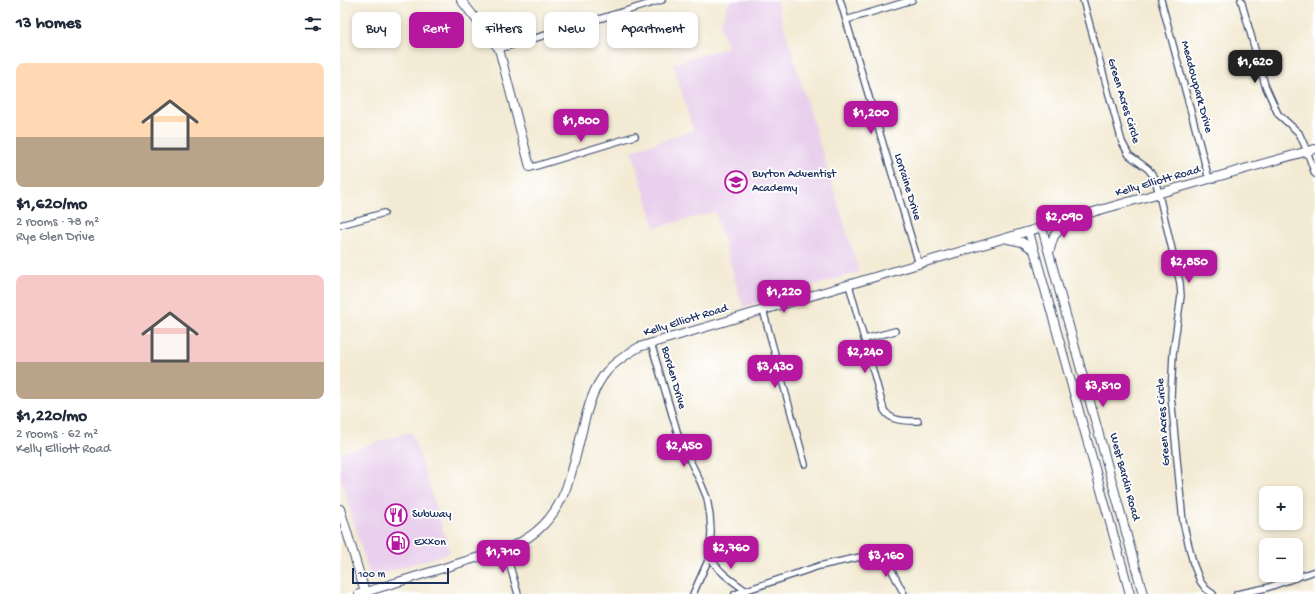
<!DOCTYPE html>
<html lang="en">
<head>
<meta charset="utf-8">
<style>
	:root { --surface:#fff; --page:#f6f6f7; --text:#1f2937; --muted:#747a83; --accent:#b5179e }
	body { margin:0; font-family:"Gochi Hand",sans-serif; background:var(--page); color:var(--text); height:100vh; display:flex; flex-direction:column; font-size:15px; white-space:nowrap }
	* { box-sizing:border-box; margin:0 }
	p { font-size:13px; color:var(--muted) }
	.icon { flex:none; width:22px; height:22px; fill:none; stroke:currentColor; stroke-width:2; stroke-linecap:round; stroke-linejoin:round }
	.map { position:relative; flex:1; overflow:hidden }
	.details { display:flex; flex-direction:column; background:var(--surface); width:340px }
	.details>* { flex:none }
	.top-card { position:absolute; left:12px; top:12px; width:380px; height:36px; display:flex; gap:8px }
	.fabs { position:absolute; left:919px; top:486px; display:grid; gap:8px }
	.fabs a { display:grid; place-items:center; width:44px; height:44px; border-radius:8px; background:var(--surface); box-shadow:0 2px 6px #0003; font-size:20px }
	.scale { position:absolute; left:12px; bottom:10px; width:97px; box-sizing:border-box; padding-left:4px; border:2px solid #1b2f5e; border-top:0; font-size:11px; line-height:14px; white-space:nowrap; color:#1b2f5e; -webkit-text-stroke:3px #fff; paint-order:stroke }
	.price { position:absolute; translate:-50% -34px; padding:0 9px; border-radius:8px; background:var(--accent); color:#fff; font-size:13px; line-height:26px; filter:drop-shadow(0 1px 2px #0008) }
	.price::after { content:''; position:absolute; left:50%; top:24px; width:12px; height:9px; margin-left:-6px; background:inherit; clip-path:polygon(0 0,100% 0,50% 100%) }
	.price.selected { background:#222; color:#fff }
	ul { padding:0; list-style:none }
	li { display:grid; align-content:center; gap:8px; height:212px; padding:0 16px }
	li span { display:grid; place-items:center; height:124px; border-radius:8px; color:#555 }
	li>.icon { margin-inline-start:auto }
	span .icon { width:72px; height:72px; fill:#fffc; stroke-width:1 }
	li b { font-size:17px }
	h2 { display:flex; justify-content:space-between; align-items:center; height:48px; padding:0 16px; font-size:17px }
	.pill { padding:0 14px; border-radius:8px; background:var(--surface); box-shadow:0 2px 6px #0003; font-size:14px; line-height:36px }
	.pill.selected { background:var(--accent); color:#fff }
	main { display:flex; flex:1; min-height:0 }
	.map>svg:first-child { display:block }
	.built { fill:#e9d1ed }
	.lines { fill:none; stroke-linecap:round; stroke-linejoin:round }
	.street-casing { stroke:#3b4b70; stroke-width:8 }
	.secondary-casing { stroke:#3b4b70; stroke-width:10 }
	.highway-casing { stroke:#3b4b70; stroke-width:12 }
	.street { stroke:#fff; stroke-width:5.5 }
	.secondary { stroke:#fff; stroke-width:8 }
	.highway { stroke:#fff; stroke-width:10 }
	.labels { text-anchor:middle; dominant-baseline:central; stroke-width:3.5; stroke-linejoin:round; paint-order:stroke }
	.street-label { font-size:12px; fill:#1b2f5e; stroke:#fff }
	.poi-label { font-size:12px; fill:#1b2f5e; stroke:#fff; text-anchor:start }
</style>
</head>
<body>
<main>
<section class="details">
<h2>13 homes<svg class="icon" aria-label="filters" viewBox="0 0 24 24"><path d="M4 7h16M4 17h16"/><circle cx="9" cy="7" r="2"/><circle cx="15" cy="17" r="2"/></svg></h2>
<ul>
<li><span style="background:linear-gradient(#ffd9b3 60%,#b9a48a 0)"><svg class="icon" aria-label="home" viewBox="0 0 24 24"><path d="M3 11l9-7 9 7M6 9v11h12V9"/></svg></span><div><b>$1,620/mo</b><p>2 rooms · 78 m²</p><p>Rye Glen Drive</p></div></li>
<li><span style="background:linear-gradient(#f6c9c9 70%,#b9a48a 0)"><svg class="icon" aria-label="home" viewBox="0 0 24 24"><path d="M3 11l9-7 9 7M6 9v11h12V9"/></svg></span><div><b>$1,220/mo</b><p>2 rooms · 62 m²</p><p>Kelly Elliott Road</p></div></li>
</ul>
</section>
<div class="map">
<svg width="975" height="594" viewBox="0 0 975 594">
	<rect width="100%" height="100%" fill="#fff"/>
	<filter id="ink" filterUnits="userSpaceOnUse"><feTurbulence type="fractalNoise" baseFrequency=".025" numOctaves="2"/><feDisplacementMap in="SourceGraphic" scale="8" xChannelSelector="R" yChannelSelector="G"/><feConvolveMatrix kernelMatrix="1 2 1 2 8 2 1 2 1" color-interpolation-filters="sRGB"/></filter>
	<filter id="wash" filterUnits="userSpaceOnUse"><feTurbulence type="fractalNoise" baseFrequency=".012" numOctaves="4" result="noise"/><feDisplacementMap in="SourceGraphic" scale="16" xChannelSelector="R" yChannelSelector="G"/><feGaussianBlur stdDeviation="0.9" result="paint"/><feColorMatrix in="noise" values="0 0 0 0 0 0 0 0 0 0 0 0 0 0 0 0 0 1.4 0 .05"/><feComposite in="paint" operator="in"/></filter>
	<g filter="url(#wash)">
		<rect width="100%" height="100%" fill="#f3ead3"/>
		<g class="built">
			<polygon points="390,0 436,0 519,272 403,307 375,212 315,228 292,151 353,130 333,64 388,47 380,25"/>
			<polygon points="72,432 110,553 30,577 0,477 0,453"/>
		</g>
	</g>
	<g filter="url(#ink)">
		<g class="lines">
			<g class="street-casing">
				<g id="street">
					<polyline points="500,0 579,264"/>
					<polyline points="743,0 782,142 789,155 808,169 815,178 840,283 841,296 833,354 831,396 843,522 853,563 860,581 866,589 873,594"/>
					<polyline points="821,0 869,179"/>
					<polyline points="901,0 925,85 938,114 959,133 967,151 975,174"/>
					<polyline points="506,20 572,0"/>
					<polyline points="159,49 322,0"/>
					<polyline points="193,167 295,136"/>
					<polyline points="0,225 44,213"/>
					<path d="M509,285L544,410C551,422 566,421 578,421"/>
					<polyline points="423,310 465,464"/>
					<polyline points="525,339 555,331"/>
					<polyline points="311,343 339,438 360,481 367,498 370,516 371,531 370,556 353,594"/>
					<polyline points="165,549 178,594"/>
					<path d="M370,556C377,571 391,580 405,590"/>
					<polyline points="395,594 479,566 525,556 543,562 550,567 564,594"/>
					<polyline points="897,594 926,588 975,571"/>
				</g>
			</g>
			<g class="secondary-casing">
				<g id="secondary">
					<polyline points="121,0 159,49 190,167"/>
					<polyline points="702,228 803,594"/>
					<polyline points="689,232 790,594"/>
					<polyline points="668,239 682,242 694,250"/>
					<polyline points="709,252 714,236 727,222"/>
					<polyline points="0,509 25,592"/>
					<path d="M19,594L165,549C223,528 230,480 243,427C248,407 253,388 267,371C276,361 287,354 299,347L760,210L975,149"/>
				</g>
			</g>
			<g class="highway-casing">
				<polyline id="highway" points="25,592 25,594"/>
			</g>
			<use href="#street" class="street"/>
			<use href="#secondary" class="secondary"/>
			<use href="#highway" class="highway"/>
		</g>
	</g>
	<defs>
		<g id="school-ring" transform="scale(1.15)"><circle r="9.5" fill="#fff" stroke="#b5179e" stroke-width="1.5"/><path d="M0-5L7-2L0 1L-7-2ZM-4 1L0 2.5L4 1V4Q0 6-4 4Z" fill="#b5179e"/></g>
		<g id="restaurant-ring" transform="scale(1.15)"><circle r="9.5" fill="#fff" stroke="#b5179e" stroke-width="1.5"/><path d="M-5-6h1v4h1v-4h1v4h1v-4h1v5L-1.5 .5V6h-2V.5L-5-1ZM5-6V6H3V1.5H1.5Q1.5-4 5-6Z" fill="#b5179e"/></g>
		<g id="fuel-ring" transform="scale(1.15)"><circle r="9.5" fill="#fff" stroke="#b5179e" stroke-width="1.5"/><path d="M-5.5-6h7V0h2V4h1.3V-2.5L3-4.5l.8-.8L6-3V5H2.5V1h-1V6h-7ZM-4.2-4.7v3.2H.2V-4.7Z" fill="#b5179e"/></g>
	</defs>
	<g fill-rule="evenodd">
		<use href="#school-ring" x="396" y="182"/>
		<use href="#restaurant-ring" x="56" y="515"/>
		<use href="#fuel-ring" x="58" y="543"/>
	</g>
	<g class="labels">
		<g class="street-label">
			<text transform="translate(856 87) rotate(75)">Meadowpark Drive</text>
			<text transform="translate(783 101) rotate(73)">Green Acres Circle</text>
			<text transform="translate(818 182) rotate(-16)">Kelly Elliott Road</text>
			<text transform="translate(567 187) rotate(73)">Lorraine Drive</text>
			<text transform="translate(346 321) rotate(-17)">Kelly Elliott Road</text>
			<text transform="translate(333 378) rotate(74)">Borden Drive</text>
			<text transform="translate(824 422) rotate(-94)">Green Acres Circle</text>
			<text transform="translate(784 477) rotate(75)">West Bardin Road</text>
		</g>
		<g class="poi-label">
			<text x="412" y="175">Burton Adventist<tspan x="412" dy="14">Academy</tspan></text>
			<text x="72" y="515">Subway</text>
			<text x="74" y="543">Exxon</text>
		</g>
	</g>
</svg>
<div class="fabs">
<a>+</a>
<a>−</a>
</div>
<div class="scale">100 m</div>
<b class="price selected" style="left:915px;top:84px">$1,620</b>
<b class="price" style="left:531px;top:135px">$1,200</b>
<b class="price" style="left:241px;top:143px">$1,800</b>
<b class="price" style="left:724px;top:239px">$2,090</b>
<b class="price" style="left:849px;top:284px">$2,850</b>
<b class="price" style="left:444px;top:314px">$1,220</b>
<b class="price" style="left:525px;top:374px">$2,240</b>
<b class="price" style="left:435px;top:389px">$3,430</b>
<b class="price" style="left:763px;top:408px">$3,510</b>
<b class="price" style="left:344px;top:468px">$2,450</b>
<b class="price" style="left:391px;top:570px">$2,760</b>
<b class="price" style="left:163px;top:574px">$1,710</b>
<b class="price" style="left:546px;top:578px">$3,160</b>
<div class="top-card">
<a class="pill">Buy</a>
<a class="pill selected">Rent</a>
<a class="pill">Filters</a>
<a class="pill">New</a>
<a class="pill">Apartment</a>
</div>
</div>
</main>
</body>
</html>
